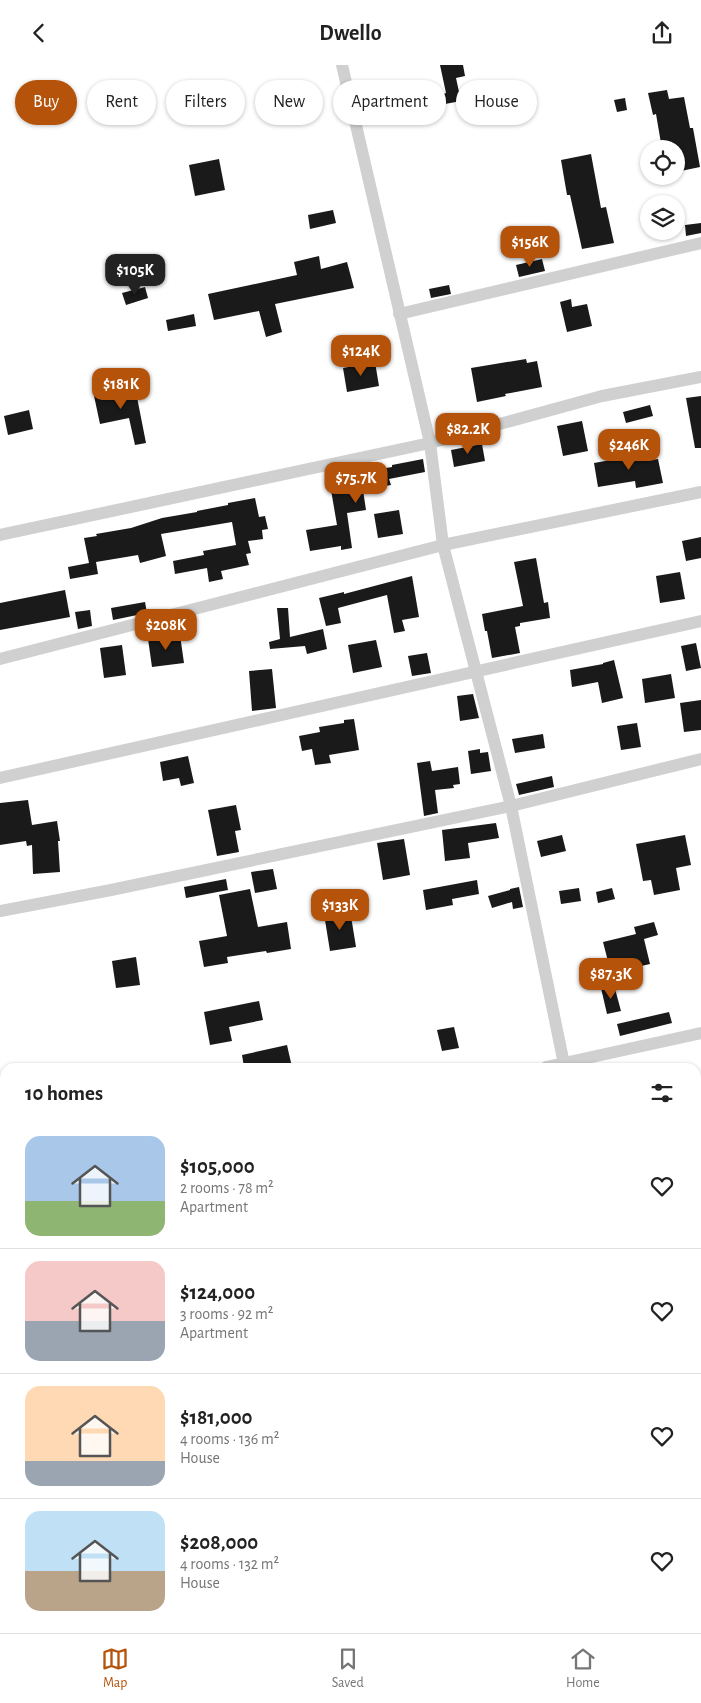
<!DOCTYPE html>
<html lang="en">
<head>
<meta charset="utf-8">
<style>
	:root { --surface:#fff; --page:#f6f6f6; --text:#222; --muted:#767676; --line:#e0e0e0; --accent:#b45309 }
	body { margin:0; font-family:"Alegreya Sans",sans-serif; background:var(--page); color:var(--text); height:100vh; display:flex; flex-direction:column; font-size:19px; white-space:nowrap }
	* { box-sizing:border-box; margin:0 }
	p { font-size:16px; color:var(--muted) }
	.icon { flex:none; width:28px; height:28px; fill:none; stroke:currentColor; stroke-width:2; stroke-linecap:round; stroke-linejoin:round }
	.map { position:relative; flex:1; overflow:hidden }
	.drawer { position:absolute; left:0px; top:998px; width:701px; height:571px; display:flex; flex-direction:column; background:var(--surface); border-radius:15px 15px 0 0; box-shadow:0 1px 4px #0004 }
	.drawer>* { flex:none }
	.top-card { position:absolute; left:15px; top:15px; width:671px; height:45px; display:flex; gap:10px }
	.buttons { position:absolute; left:640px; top:75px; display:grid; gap:10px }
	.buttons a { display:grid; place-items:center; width:45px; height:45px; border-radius:50%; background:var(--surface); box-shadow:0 1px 4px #0004; font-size:25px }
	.price { position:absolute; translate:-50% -42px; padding:0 11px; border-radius:10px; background:var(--accent); color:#fff; font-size:16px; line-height:32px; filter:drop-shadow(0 1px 2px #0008) }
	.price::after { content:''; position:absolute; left:50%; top:30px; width:15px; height:11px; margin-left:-8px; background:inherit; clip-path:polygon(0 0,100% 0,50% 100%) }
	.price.selected { background:#222; color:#fff }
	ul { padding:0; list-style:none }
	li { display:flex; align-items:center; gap:15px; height:125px; padding:0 25px }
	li+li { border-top:1px solid var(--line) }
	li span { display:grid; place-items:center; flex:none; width:140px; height:100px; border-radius:15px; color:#555 }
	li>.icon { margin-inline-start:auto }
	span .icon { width:60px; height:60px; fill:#fffc; stroke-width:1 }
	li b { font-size:21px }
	h2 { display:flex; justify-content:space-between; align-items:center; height:60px; padding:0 25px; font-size:21px }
	.pill { padding:0 18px; border-radius:22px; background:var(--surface); box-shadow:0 1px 4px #0004; font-size:18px; line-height:45px }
	.pill.selected { background:var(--accent); color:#fff }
	header { display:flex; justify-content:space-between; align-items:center; height:65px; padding:0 25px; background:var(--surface); font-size:22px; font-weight:600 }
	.tabs { display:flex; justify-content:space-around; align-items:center; height:70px; border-top:1px solid var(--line); background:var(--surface); font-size:14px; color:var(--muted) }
	.tabs a { display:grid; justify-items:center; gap:2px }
	.tabs .selected { color:var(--accent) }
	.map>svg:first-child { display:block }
	.building { fill:#1a1a1a }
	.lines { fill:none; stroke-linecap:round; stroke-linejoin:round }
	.service { stroke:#d0d0d0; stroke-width:6 }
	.minor { stroke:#d0d0d0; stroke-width:12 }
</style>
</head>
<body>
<header><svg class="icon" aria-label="back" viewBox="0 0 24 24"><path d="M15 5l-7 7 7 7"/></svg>Dwello<svg class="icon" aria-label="share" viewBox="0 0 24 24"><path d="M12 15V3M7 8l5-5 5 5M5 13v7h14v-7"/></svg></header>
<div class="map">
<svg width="701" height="1568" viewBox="0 0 701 1568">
	<rect width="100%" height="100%" fill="#fff"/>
	<g class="building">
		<polygon points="440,0 463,0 465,11 456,13 461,36 445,39 443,29 446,28"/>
		<polygon points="667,25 669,34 684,32 690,63 693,63 700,102 676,107 676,84 662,84 656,49 653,50 648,28"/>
		<polygon points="503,33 505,45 484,50 482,37"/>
		<polygon points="625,33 627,45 617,47 614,35"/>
		<polygon points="591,89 601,143 606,142 614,178 582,184 570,130 567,130 561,95"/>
		<polygon points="219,94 225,125 195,131 189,100"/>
		<polygon points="333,145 336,158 310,164 308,150"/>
		<polygon points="701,158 701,168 686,171 685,160"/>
		<polygon points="319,191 321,204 347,197 354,223 275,239 282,267 266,272 259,246 214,255 208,229 297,210 294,197"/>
		<polygon points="542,194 545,206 519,212 516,200"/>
		<polygon points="449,220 451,229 431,233 429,224"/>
		<polygon points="145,222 148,233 126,240 122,228"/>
		<polygon points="571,234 572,242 587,239 592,261 567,267 560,237"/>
		<polygon points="194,249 196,261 168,266 166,255"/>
		<polygon points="526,294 527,298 537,296 542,322 505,329 506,331 477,337 471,303"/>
		<polygon points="375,297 379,321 347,327 343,303"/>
		<polygon points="112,322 113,326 135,322 146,378 135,380 129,353 100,359 93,326"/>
		<polygon points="701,331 701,383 695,383 686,333"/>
		<polygon points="650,340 653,351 626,358 623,347"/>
		<polygon points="29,345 33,364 8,370 4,351"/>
		<polygon points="582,356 588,386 563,391 557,361"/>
		<polygon points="482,379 485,396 454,402 451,385"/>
		<polygon points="650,388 651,395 658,394 663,418 636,423 635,416 598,422 594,398"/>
		<polygon points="423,394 425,407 389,414 391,420 363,425 366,445 347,448 352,483 341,485 341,481 310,486 306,465 337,460 331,425 358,420 356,408 392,402 392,400"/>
		<polygon points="255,433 259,452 265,451 268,464 262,465 263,474 248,476 251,488 246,489 249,500 221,506 223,514 209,517 207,503 175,509 173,496 204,490 203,486 236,480 232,457 161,469 166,491 140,498 138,490 96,497 98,509 70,514 68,502 89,498 84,473 97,471 96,469 131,463 162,453 197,447 197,446 228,440 228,438"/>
		<polygon points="399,445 403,469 378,473 374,449"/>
		<polygon points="701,472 701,493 686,496 682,476"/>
		<polygon points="536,493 544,538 548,537 550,553 520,558 520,561 515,562 520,588 492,593 487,566 485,566 482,549 523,541 514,497"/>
		<polygon points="680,507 685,534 660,538 656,511"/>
		<polygon points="412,511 419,552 402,555 405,566 394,568 387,530 338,543 341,558 326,561 319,533 344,527 344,529"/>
		<polygon points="65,525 70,552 0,565 0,538"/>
		<polygon points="145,537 147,548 113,555 111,543"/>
		<polygon points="277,543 288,543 290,572 323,564 327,584 307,589 305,581 270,584 269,577 280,574"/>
		<polygon points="90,545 92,561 78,564 75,547"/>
		<polygon points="180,570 184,598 152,602 148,574"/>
		<polygon points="376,575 382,602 353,608 348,580"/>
		<polygon points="696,578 701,603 686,606 681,581"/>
		<polygon points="122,580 126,610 104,613 100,583"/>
		<polygon points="427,588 431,608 412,611 408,591"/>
		<polygon points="614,595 623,633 602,638 598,617 572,622 570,605 603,599 603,598"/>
		<polygon points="272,604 276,643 252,646 249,606"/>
		<polygon points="671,609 675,633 645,638 642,614"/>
		<polygon points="473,629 479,653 460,656 457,631"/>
		<polygon points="701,635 701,665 684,667 680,638"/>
		<polygon points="354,654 359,685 329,690 331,698 315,700 312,684 302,686 299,671 320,667 319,662 344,658 344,655"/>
		<polygon points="637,658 641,682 621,685 617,661"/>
		<polygon points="543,669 545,683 515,688 512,674"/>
		<polygon points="480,684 480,688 488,687 491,706 471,709 468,686"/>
		<polygon points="188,691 194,718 181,721 179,713 163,716 160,697"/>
		<polygon points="430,696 432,706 458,702 460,719 453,720 454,723 435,725 438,748 424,751 417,698"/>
		<polygon points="552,711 554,722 519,730 516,719"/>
		<polygon points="28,735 32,760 57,756 60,776 58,776 60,807 33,809 32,780 27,781 26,776 0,780 0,738"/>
		<polygon points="236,740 241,765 235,766 239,787 217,791 208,745"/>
		<polygon points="496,758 499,773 468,778 470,793 445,796 442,765"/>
		<polygon points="562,770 566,786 541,792 537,776"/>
		<polygon points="685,770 691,800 676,803 680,825 654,830 651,815 643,816 636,779"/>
		<polygon points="404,774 410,810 383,815 377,778"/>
		<polygon points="273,804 277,824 255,828 251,807"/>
		<polygon points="226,814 228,825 186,833 184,822"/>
		<polygon points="477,815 479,829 452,834 453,840 426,845 423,825"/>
		<polygon points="519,822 523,842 513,844 512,837 492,843 488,831 510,825 510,824"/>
		<polygon points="579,823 581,836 561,839 559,826"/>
		<polygon points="612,823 615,834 598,838 596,827"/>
		<polygon points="250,824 258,862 287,857 291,884 267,888 266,886 227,892 228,898 204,902 199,876 227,871 219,830"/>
		<polygon points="350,845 356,882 330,886 324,849"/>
		<polygon points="654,857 658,870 644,874 650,899 611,908 603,877 636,869 634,862"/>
		<polygon points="136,892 140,920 116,923 112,896"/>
		<polygon points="614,920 621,946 607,949 601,923"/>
		<polygon points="259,936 263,955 229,962 232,976 210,980 204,947"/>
		<polygon points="669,947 672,958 620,971 617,959"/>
		<polygon points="454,962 459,983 442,986 437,965"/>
		<polygon points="287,980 292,1002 244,1002 242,990"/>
	</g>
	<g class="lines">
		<polyline class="service" points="696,1092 701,1091"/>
		<g class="minor">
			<polyline points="342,0 430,378 443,480 511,741 564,999"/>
			<polyline points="399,249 701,178"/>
			<polyline points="0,470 430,378 602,331 701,312"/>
			<polyline points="0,594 443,480 701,427"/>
			<polyline points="0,713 701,556"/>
			<polyline points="0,846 111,825 511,741 701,694"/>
			<polyline points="546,1002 701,968"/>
		</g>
	</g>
</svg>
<div class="buttons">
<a><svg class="icon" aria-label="locate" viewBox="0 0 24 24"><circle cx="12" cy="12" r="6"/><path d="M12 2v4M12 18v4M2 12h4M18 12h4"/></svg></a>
<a><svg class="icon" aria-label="layers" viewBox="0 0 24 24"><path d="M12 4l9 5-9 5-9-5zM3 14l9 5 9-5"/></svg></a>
</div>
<b class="price" style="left:530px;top:203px">$156K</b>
<b class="price selected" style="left:135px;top:231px">$105K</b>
<b class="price" style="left:361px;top:312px">$124K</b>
<b class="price" style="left:121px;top:345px">$181K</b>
<b class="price" style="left:468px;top:390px">$82.2K</b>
<b class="price" style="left:629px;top:406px">$246K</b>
<b class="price" style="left:356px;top:439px">$75.7K</b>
<b class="price" style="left:166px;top:586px">$208K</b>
<b class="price" style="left:340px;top:866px">$133K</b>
<b class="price" style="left:611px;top:935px">$87.3K</b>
<div class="top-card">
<a class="pill selected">Buy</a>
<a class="pill">Rent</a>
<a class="pill">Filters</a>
<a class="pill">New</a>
<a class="pill">Apartment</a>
<a class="pill">House</a>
</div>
<section class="drawer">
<h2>10 homes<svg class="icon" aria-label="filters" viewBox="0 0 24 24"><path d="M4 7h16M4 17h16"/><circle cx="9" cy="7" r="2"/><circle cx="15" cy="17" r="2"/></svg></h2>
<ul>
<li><span style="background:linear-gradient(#a9c7e8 65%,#8fb573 0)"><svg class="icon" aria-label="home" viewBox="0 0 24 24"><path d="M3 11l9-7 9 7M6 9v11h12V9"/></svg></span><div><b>$105,000</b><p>2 rooms · 78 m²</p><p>Apartment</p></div><svg class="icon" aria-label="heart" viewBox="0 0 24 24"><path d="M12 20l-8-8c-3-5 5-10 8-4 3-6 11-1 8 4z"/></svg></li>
<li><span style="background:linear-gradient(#f6c9c9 60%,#9aa5b1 0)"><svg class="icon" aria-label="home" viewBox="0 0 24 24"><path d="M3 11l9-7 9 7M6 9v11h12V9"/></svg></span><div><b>$124,000</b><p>3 rooms · 92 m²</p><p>Apartment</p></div><svg class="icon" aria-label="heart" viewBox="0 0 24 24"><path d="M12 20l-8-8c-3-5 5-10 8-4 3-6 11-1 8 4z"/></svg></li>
<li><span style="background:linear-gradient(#ffd9b3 75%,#9aa5b1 0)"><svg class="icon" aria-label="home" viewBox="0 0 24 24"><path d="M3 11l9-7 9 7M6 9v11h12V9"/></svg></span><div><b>$181,000</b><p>4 rooms · 136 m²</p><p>House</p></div><svg class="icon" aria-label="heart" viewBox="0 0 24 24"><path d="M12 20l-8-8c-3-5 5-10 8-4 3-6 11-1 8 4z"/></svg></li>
<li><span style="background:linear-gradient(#bfe0f5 60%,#b9a48a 0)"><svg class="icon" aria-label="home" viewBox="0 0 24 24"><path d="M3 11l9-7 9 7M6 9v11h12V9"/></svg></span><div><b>$208,000</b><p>4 rooms · 132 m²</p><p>House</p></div><svg class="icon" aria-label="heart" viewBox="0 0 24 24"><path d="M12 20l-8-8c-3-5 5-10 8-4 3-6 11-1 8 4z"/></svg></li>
</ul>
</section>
</div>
<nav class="tabs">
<a class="selected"><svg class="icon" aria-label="map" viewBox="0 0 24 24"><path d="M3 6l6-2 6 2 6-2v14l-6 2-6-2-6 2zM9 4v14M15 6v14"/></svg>Map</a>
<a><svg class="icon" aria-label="saved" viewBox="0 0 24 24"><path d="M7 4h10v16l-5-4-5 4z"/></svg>Saved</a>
<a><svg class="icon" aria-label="home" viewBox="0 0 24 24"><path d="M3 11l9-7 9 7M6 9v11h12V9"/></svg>Home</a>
</nav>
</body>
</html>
